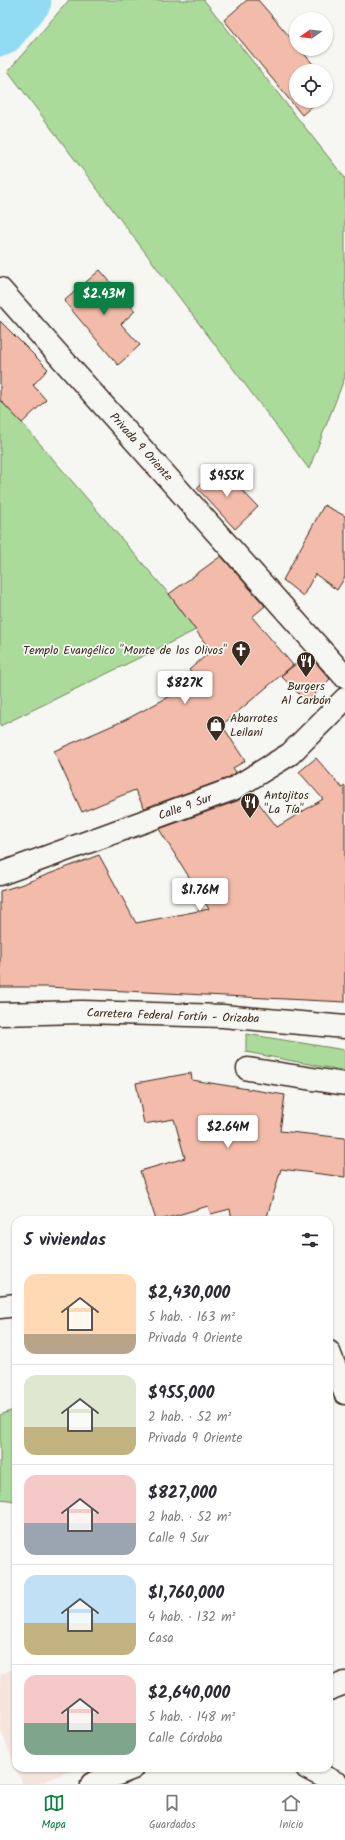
<!DOCTYPE html>
<html lang="es">
<head>
<meta charset="utf-8">
<style>
	:root { --surface:#fff; --page:#f7f7f7; --text:#2b2b33; --muted:#7c7c81; --line:#e1e1e2; --accent:#0b8043 }
	body { margin:0; font-family:Kalam,sans-serif; background:var(--page); color:var(--text); height:100vh; display:flex; flex-direction:column; font-size:15px; white-space:nowrap }
	* { box-sizing:border-box; margin:0 }
	p { font-size:13px; color:var(--muted) }
	.icon { flex:none; width:22px; height:22px; fill:none; stroke:currentColor; stroke-width:2; stroke-linecap:round; stroke-linejoin:round }
	.map { position:relative; flex:1; overflow:hidden }
	.panel { position:absolute; left:12px; top:1216px; width:321px; height:556px; display:flex; flex-direction:column; background:var(--surface); border-radius:12px; box-shadow:0 1px 3px #0004 }
	.panel>* { flex:none }
	.needle { width:26px; rotate:256deg }
	.tools { position:absolute; left:289px; top:12px; display:grid; gap:8px }
	.tools a { display:grid; place-items:center; width:44px; height:44px; border-radius:50%; background:var(--surface); box-shadow:0 1px 3px #0004; font-size:20px }
	.price { position:absolute; translate:-50% -34px; padding:0 9px; border-radius:4px; background:#fff; color:#222; font-size:13px; line-height:26px; filter:drop-shadow(0 1px 2px #0008) }
	.price::after { content:''; position:absolute; left:50%; top:24px; width:12px; height:9px; margin-left:-6px; background:inherit; clip-path:polygon(0 0,100% 0,50% 100%) }
	.price.current { background:var(--accent); color:#fff }
	ul { padding:0; list-style:none }
	li { display:flex; align-items:center; gap:12px; height:100px; padding:0 12px }
	li+li { border-top:1px solid var(--line) }
	li span { display:grid; place-items:center; flex:none; width:112px; height:80px; border-radius:12px; color:#555 }
	li>.icon { margin-inline-start:auto }
	span .icon { width:48px; height:48px; fill:#fffc; stroke-width:1 }
	li b { font-size:17px }
	h2 { display:flex; justify-content:space-between; align-items:center; height:48px; padding:0 12px; font-size:17px }
	.dock { display:flex; justify-content:space-around; align-items:center; height:56px; border-top:1px solid var(--line); background:var(--surface); font-size:11px; color:var(--muted) }
	.dock a { display:grid; justify-items:center; gap:2px }
	.dock .current { color:var(--accent) }
	.map>svg:first-child { display:block }
	.built { fill:#f5e4dc }
	.green { fill:#abdb9b; stroke:#73825c }
	.lines { fill:none; stroke-linecap:round; stroke-linejoin:round }
	.river { stroke:#91dcf2; stroke-width:49 }
	.building { fill:#f3bba9; stroke:#3b2a1e }
	.street-casing { stroke:#3b2a1e; stroke-width:25 }
	.primary-casing { stroke:#3b2a1e; stroke-width:25 }
	.street { stroke:#f6f6f2; stroke-width:22 }
	.primary { stroke:#f6f6f2; stroke-width:22 }
	.labels { text-anchor:middle; dominant-baseline:central; stroke-width:3.5; stroke-linejoin:round; paint-order:stroke }
	.street-label { font-size:12px; fill:#3b2a1e; stroke:#f6f6f2 }
	.poi-label { font-size:12px; fill:#3b2a1e; stroke:#f6f6f2; text-anchor:start }
</style>
</head>
<body>
<div class="map">
<svg width="345" height="1784" viewBox="0 0 345 1784">
	<rect width="100%" height="100%" fill="#f6f6f2"/>
	<filter id="ink" filterUnits="userSpaceOnUse"><feTurbulence type="fractalNoise" baseFrequency=".025" numOctaves="2"/><feDisplacementMap in="SourceGraphic" scale="8" xChannelSelector="R" yChannelSelector="G"/><feConvolveMatrix kernelMatrix="1 2 1 2 8 2 1 2 1" color-interpolation-filters="sRGB"/></filter>
	<g filter="url(#ink)">
		<g class="built">
			<polygon points="16,1668 16,1767 0,1728 0,1674"/>
			<polygon points="16,1768 78,1768 37,1784 23,1784"/>
		</g>
		<g class="green">
			<polygon points="69,0 204,0 345,178 345,377 309,469 8,71"/>
			<polygon points="0,400 22,423 169,594 196,630 0,726"/>
			<polygon points="246,1034 345,1050 345,1071 246,1052"/>
			<polygon points="16,1409 16,1501 0,1499 0,1415"/>
		</g>
		<g class="lines">
			<polyline class="river" points="0,32 27,0"/>
		</g>
		<g class="building">
			<polygon points="247,0 258,0 296,44 296,49 300,49 319,71 296,71 296,101 318,101 302,115 224,20"/>
			<polygon points="100,270 135,311 121,324 140,345 118,365 64,301"/>
			<polygon points="0,321 48,369 33,385 46,400 22,423 0,400"/>
			<polygon points="219,466 258,507 235,529 197,488"/>
			<polygon points="324,505 345,516 345,577 337,590 315,574 303,596 283,580"/>
			<polygon points="221,556 265,606 252,617 293,665 222,725 245,761 233,768 236,772 228,778 145,808 143,806 135,790 82,812 54,751 125,720 199,681 189,670 211,651 169,594"/>
			<polygon points="308,654 330,679 307,702 281,676"/>
			<polygon points="316,758 342,788 345,786 345,1002 46,987 0,987 0,891 20,885 99,855 136,923 209,909 159,829 237,801 251,793 277,827 323,799 299,772"/>
			<polygon points="191,1073 192,1080 285,1095 280,1131 345,1138 345,1177 281,1169 266,1220 232,1220 230,1209 211,1214 208,1206 161,1220 156,1220 140,1171 185,1158 174,1119 144,1124 136,1083"/>
		</g>
		<g class="lines">
			<g class="street-casing">
				<g id="street">
					<polyline points="0,289 345,677"/>
					<polyline points="0,874 233,789 290,754 345,699"/>
					<polyline points="248,1069 345,1084"/>
					<polyline points="0,1307 16,1305"/>
					<polyline points="329,1352 345,1393"/>
					<polyline points="329,1689 345,1683"/>
					<polyline points="307,1768 338,1784"/>
					<polyline points="92,1784 133,1768"/>
				</g>
			</g>
			<g class="primary-casing">
				<polyline id="primary" points="0,1014 82,1012 223,1016 345,1027"/>
			</g>
			<use href="#street" class="street"/>
			<use href="#primary" class="primary"/>
		</g>
	</g>
	<defs>
		<g id="church-pin" transform="scale(1)"><path d="M0 17L-7.5 6A9.5 9.5 0 1 1 7.5 6Z" fill="#3b2a1e" stroke="#f6f6f2"/><path d="M-1.2-6h2.4v3.5h3.3v2.4h-3.3V6h-2.4V-.1h-3.3v-2.4h3.3Z" fill="#fff"/></g>
		<g id="restaurant-pin" transform="scale(1)"><path d="M0 17L-7.5 6A9.5 9.5 0 1 1 7.5 6Z" fill="#3b2a1e" stroke="#f6f6f2"/><path d="M-5-6h1v4h1v-4h1v4h1v-4h1v5L-1.5 .5V6h-2V.5L-5-1ZM5-6V6H3V1.5H1.5Q1.5-4 5-6Z" fill="#fff"/></g>
		<g id="shop-pin" transform="scale(1)"><path d="M0 17L-7.5 6A9.5 9.5 0 1 1 7.5 6Z" fill="#3b2a1e" stroke="#f6f6f2"/><path d="M-5-2.5h2.3a2.7 3.5 0 0 1 5.4 0H5L5.5 6h-11ZM-1.5-2.5h3a1.5 2.3 0 0 0-3 0Z" fill="#fff"/></g>
	</defs>
	<g fill-rule="evenodd">
		<use href="#church-pin" x="241" y="650"/>
		<use href="#restaurant-pin" x="306" y="661"/>
		<use href="#shop-pin" x="216" y="725"/>
		<use href="#restaurant-pin" x="250" y="802"/>
	</g>
	<g class="labels">
		<g class="street-label">
			<text transform="translate(141 447) rotate(48)">Privada 9 Oriente</text>
			<text transform="translate(185 807) rotate(-20)">Calle 9 Sur</text>
			<text transform="translate(173 1016) rotate(2)">Carretera Federal Fortín - Orizaba</text>
		</g>
		<g class="poi-label">
			<text x="227" y="650" text-anchor="end">Templo Evangélico "Monte de los Olivos"</text>
			<text x="306" y="686" text-anchor="middle">Burgers<tspan x="306" dy="14">Al Carbón</tspan></text>
			<text x="230" y="718">Abarrotes<tspan x="230" dy="14">Leilani</tspan></text>
			<text x="264" y="795">Antojitos<tspan x="264" dy="14">"La Tía"</tspan></text>
		</g>
	</g>
</svg>
<div class="tools">
<a><svg class="needle" viewBox="-14 -14 28 28"><path d="M0-13l5 13h-10z" fill="#e53935"/><path d="M0 13l5-13h-10z" fill="#7c7c81"/></svg></a>
<a><svg class="icon" aria-label="locate" viewBox="0 0 24 24"><circle cx="12" cy="12" r="6"/><path d="M12 2v4M12 18v4M2 12h4M18 12h4"/></svg></a>
</div>
<b class="price current" style="left:104px;top:316px">$2.43M</b>
<b class="price" style="left:227px;top:498px">$955K</b>
<b class="price" style="left:185px;top:705px">$827K</b>
<b class="price" style="left:200px;top:912px">$1.76M</b>
<b class="price" style="left:228px;top:1149px">$2.64M</b>
<section class="panel">
<h2>5 viviendas<svg class="icon" aria-label="filters" viewBox="0 0 24 24"><path d="M4 7h16M4 17h16"/><circle cx="9" cy="7" r="2"/><circle cx="15" cy="17" r="2"/></svg></h2>
<ul>
<li><span style="background:linear-gradient(#ffd9b3 75%,#b9a48a 0)"><svg class="icon" aria-label="home" viewBox="0 0 24 24"><path d="M3 11l9-7 9 7M6 9v11h12V9"/></svg></span><div><b>$2,430,000</b><p>5 hab. · 163 m²</p><p>Privada 9 Oriente</p></div></li>
<li><span style="background:linear-gradient(#dfe7d0 65%,#c2b280 0)"><svg class="icon" aria-label="home" viewBox="0 0 24 24"><path d="M3 11l9-7 9 7M6 9v11h12V9"/></svg></span><div><b>$955,000</b><p>2 hab. · 52 m²</p><p>Privada 9 Oriente</p></div></li>
<li><span style="background:linear-gradient(#f6c9c9 60%,#9aa5b1 0)"><svg class="icon" aria-label="home" viewBox="0 0 24 24"><path d="M3 11l9-7 9 7M6 9v11h12V9"/></svg></span><div><b>$827,000</b><p>2 hab. · 52 m²</p><p>Calle 9 Sur</p></div></li>
<li><span style="background:linear-gradient(#bfe0f5 60%,#c2b280 0)"><svg class="icon" aria-label="home" viewBox="0 0 24 24"><path d="M3 11l9-7 9 7M6 9v11h12V9"/></svg></span><div><b>$1,760,000</b><p>4 hab. · 132 m²</p><p>Casa</p></div></li>
<li><span style="background:linear-gradient(#f6c9c9 60%,#7fa58c 0)"><svg class="icon" aria-label="home" viewBox="0 0 24 24"><path d="M3 11l9-7 9 7M6 9v11h12V9"/></svg></span><div><b>$2,640,000</b><p>5 hab. · 148 m²</p><p>Calle Córdoba</p></div></li>
</ul>
</section>
</div>
<nav class="dock">
<a class="current"><svg class="icon" aria-label="map" viewBox="0 0 24 24"><path d="M3 6l6-2 6 2 6-2v14l-6 2-6-2-6 2zM9 4v14M15 6v14"/></svg>Mapa</a>
<a><svg class="icon" aria-label="saved" viewBox="0 0 24 24"><path d="M7 4h10v16l-5-4-5 4z"/></svg>Guardados</a>
<a><svg class="icon" aria-label="home" viewBox="0 0 24 24"><path d="M3 11l9-7 9 7M6 9v11h12V9"/></svg>Inicio</a>
</nav>
</body>
</html>
